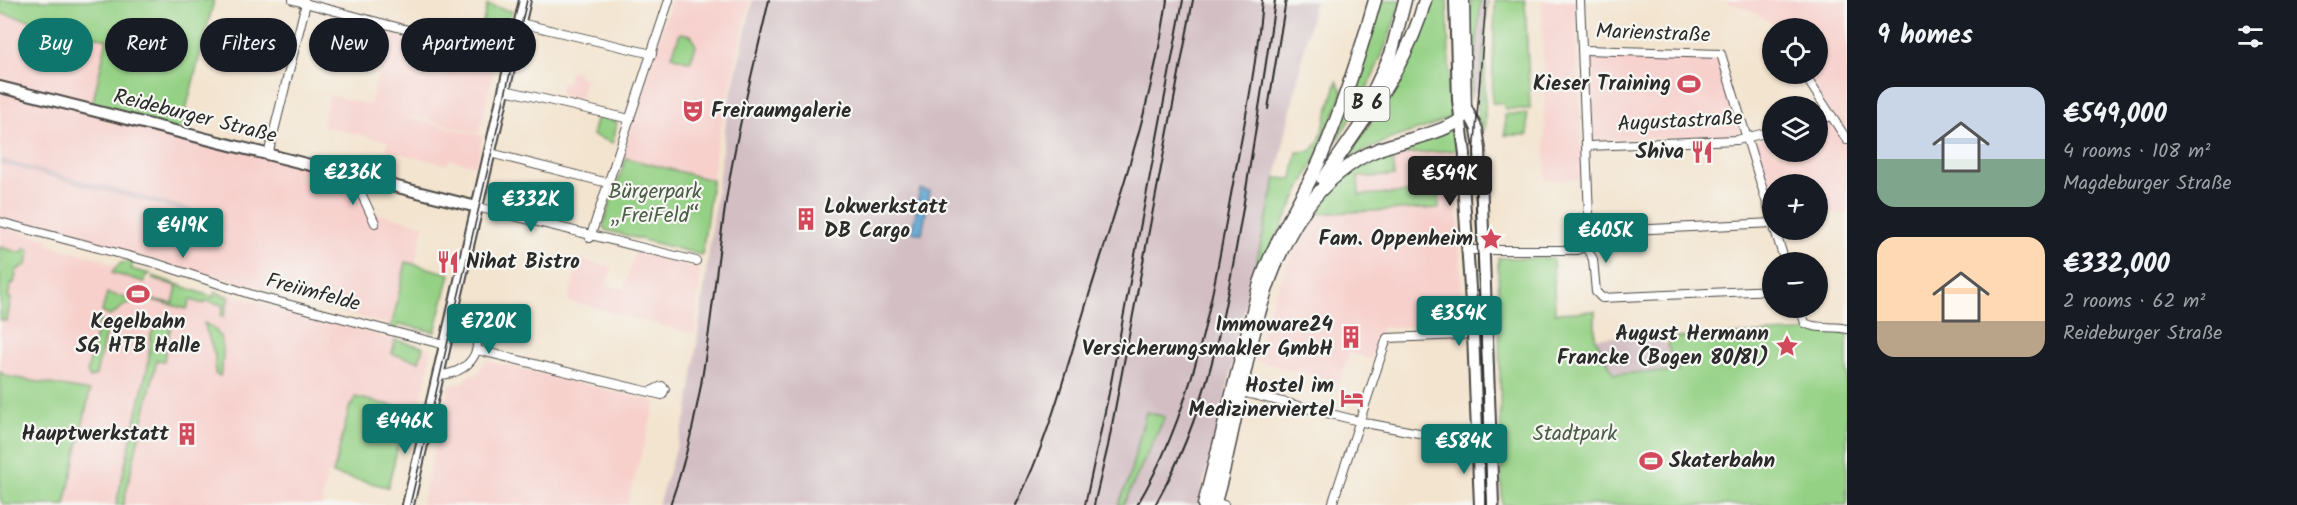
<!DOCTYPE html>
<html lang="en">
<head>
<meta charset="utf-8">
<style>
	:root { --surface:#171b24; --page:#242831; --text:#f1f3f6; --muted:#9ea1a6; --accent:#0f766e }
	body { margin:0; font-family:Kalam,sans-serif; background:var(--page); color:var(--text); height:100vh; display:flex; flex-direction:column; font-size:22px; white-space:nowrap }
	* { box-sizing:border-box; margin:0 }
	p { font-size:20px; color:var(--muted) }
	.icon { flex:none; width:33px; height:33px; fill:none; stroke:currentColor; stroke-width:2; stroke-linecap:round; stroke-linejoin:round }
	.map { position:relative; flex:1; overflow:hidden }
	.sheet { display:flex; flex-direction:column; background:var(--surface); width:450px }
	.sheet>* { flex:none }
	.banner { position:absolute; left:18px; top:18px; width:570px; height:54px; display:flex; gap:12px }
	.tools { position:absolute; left:1762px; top:18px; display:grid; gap:12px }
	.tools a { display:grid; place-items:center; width:66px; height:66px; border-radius:50%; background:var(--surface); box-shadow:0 2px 4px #0004; font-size:30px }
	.price { position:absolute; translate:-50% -51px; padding:0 14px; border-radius:6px; background:var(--accent); color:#fff; font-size:20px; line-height:39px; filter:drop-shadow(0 2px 3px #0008) }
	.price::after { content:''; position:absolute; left:50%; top:36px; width:18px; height:14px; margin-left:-9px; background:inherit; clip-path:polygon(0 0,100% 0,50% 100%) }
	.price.current { background:#222; color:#fff }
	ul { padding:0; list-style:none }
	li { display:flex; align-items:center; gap:18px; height:150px; padding:0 30px }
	li span { display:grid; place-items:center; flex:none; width:168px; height:120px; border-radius:18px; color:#555 }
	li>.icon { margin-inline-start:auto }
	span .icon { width:72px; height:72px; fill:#fffc; stroke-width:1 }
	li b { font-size:26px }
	h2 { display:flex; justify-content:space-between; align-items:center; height:72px; padding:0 30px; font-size:26px }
	.tag { padding:0 21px; border-radius:27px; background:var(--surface); box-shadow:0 2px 4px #0004; font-size:21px; line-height:54px }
	.tag.current { background:var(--accent); color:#fff }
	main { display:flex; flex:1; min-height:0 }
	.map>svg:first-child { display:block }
	.built { fill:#f7d0cc }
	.industrial { fill:#d2bec3 }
	.green { fill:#95d185; stroke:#607e58; stroke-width:1.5 }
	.water { fill:#5aa2d0; stroke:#42667e; stroke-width:1.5 }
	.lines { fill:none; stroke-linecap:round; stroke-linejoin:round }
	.street-casing { stroke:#494744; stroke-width:10 }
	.secondary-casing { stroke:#494744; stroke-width:14 }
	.primary-casing { stroke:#494744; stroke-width:15 }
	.street { stroke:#fff; stroke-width:8 }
	.secondary { stroke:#fff; stroke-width:10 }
	.primary { stroke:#fff; stroke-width:12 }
	.tram { stroke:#2b2b2b; stroke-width:1.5 }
	.rail { stroke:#2b2b2b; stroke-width:2 }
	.labels { text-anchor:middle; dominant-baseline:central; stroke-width:4.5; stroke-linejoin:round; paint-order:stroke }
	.shield { fill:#f6f6f2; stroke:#686867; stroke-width:1.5 }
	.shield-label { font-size:20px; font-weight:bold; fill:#2b2b2b }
	.street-label { font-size:21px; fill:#2b2b2b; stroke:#f6f6f2 }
	.poi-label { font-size:21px; font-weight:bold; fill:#2b2b2b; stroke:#f6f6f2; text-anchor:end }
	.park-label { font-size:21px; fill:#4b5d46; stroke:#f6f6f2 }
</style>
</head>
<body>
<main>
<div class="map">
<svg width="1847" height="505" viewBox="0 0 1847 505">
	<rect width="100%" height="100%" fill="#f6f6f2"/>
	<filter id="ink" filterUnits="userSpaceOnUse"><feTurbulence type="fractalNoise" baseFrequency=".0167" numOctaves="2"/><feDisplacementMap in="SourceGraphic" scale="12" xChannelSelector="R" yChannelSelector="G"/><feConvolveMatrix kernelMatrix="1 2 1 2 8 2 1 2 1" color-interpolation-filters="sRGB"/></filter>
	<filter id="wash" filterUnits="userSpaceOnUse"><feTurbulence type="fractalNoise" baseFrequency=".008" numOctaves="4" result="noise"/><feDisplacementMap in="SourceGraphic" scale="24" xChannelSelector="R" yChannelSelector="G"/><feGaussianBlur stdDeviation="1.35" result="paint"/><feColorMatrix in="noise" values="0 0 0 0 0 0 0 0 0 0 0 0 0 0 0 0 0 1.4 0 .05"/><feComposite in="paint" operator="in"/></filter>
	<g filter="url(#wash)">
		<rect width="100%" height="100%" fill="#f3e4cf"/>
		<g class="built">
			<polygon points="671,0 750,0 717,144 712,180 623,157"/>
			<polygon points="1542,0 1575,0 1584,179 1546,180"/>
			<polygon points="1724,0 1847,0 1847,214 1818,213 1818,184 1773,184 1773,202 1754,148 1757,140 1773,136 1773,152 1818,152 1818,124 1834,120 1804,74 1818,74 1818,28 1780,28 1754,12"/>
			<polygon points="0,13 107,39 91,110 0,83"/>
			<polygon points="388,34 496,62 479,133 411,116 410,118 483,136 476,166 449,159 448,165 386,150 388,141 322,126 329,95 370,105"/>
			<polygon points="1590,56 1718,58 1741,131 1737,135 1593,140"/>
			<polygon points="570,71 580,73 579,77 585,79 580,100 559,94 562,82 567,83"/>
			<polygon points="0,88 355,179 372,212 424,225 415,264 406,263 390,325 0,217 0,164 188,213 220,226 221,222 189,208 0,159"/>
			<polygon points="1455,150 1463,325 1382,327 1370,359 1349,353 1340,382 1256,361 1263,323 1306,219 1337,186 1389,155"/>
			<polygon points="0,226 49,239 48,245 106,260 105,263 117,266 113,273 151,283 153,276 213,297 216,291 432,349 419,412 355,397 353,405 350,405 333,474 327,473 321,505 61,505 0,378"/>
			<polygon points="635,252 700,269 695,334 568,301 579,259 612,267 607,285 624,289"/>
			<polygon points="486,360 656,402 627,505 421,505 449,385 462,383 471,374 476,375"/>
		</g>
		<g class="industrial">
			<polygon points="753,0 1315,0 1276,178 1275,199 1249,287 1226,395 1198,505 658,505 688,411 728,107"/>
			<polygon points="1481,0 1488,0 1479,93 1472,93"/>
			<polygon points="0,159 189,208 221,221 220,227 188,213 0,164"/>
			<polygon points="1658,336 1669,349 1680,371 1614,374 1595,337"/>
		</g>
		<g class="green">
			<polygon points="0,0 214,0 180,133 91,110 107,39 0,13"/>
			<path d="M1380,0H1401C1386,52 1366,97 1335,143Z"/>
			<path d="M1430,0H1447L1451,116L1436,124L1390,139L1347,160L1345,158C1381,111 1416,58 1430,0Z"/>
			<polygon points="1471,0 1481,0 1471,99 1468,29"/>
			<polygon points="1488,0 1485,36 1485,129 1482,130 1477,118"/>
			<polygon points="1495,0 1525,0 1530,109 1505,109 1503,103 1492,103"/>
			<polygon points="487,5 512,11 507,30 492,26 488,41 479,38"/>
			<polygon points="680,33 691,35 696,46 690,62 672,56"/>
			<polygon points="1337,81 1343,93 1320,149 1260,270 1254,273 1276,178 1292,179 1297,152 1311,151 1319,142"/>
			<polygon points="1505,114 1527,114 1528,135 1505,135"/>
			<polygon points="597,117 617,122 613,143 592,135"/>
			<path d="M1449,130L1454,131L1458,150L1393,155L1394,176L1358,177L1359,195L1439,191V208L1309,214C1347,160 1390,151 1449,130Z"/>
			<polygon points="626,158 712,180 702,255 605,230 603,225"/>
			<polygon points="0,247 22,253 24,248 30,250 27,264 17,270 14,283 11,283 8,297 11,298 7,321 0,320"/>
			<polygon points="1498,258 1553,258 1555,313 1595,311 1595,337 1614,374 1679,371 1667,345 1672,338 1835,330 1847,335 1847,505 1502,505"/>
			<polygon points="129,261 133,263 131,269 150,274 146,276 145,282 112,273 119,264"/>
			<polygon points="406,262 450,274 435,332 399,324 397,330 391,329"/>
			<polygon points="153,276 213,297 215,292 229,297 224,316 221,316 223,305 206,301 204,304 190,300 187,309 148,299 173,303 177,286 152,279"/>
			<polygon points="107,293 141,302 125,305 110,316 102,312"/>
			<polygon points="168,319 172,319 164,361 157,360 123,505 116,505 148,365 151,334 157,325"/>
			<polygon points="99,321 108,323 96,375 90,378 87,372"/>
			<path d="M204,323C227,332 225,355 220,376L215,374V356Z"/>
			<polygon points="395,340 423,347 419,361 392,354"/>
			<polygon points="0,371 5,376 90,391 65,505 4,505 0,499"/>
			<polygon points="355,397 407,409 388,487 333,474 350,405 353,405"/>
			<polygon points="1146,412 1165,417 1123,505 1118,505 1128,482"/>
		</g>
		<polygon class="water" points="920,189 930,191 922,234 912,232"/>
	</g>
	<g filter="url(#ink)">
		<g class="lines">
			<g class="street-casing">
				<g id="street">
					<polyline points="293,0 512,57"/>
					<polyline points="520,23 652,54"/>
					<polyline points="1584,50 1721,54 1773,223"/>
					<polyline points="1804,74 1847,140"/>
					<polyline points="505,90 630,119"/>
					<polyline points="1818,119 1832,116"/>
					<polyline points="1588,146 1737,140 1773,131"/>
					<polyline points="490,153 608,183"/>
					<polyline points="268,155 306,3"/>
					<polyline points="354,178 375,223"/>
					<polyline points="477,207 696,261"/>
					<polyline points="0,222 155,263 256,296 445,345"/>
					<polyline points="1775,230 1785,262"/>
					<polyline points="1591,232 1773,223"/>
					<polyline points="590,238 669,0"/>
					<polyline points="1585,246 1593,259 1596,292 1602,298 1773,290"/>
					<polyline points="1466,250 1577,250 1585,246 1590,240 1580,0"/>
					<path d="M1800,308L1805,323C1817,330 1833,325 1847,329"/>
					<polyline points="477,350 662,395 665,389 662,386 649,392"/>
					<path d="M438,375C478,375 495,329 451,320"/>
					<polyline points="1242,392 1371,424 1477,444"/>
					<polyline points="1215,502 1224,505"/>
					<polyline points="1332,505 1387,338 1463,335"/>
				</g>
			</g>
			<g class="secondary-casing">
				<g id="secondary">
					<polyline points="1455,0 1458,100 1465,154 1463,182 1473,334 1480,505"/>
					<polyline points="0,87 477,207"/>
					<polyline points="1466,108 1477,129 1480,149 1493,505"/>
					<polyline points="408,505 525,0"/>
				</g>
			</g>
			<g class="primary-casing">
				<g id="primary">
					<polyline points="1368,103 1391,54 1405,0"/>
					<path d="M1323,180C1361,122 1407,69 1425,0"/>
					<path d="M1204,505L1260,283C1275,239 1301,201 1320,160C1342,108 1360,54 1375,0"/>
					<path d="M1214,505C1246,403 1250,245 1338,174C1350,164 1363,155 1377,150C1397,141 1453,132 1465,115L1463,0"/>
				</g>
			</g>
			<use href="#street" class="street"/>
			<use href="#secondary" class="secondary"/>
			<use href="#primary" class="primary"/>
			<g class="tram">
				<polyline points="1486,0 1474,155 1487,505"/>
				<polyline points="410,505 527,0"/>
			</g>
			<g class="rail">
				<polyline points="1268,109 1286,0"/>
				<path d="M670,505C707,403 710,306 726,201C736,133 754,67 769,0"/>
				<path d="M1016,505C1049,439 1067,366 1089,295C1119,198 1153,101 1167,0"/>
				<polyline points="1085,505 1109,393 1183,0"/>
				<polyline points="1094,505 1108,446 1193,0"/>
				<path d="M1137,505C1195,408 1212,298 1232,189C1244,126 1257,64 1262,0"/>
				<path d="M1155,505C1206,416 1224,320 1241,220C1253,147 1265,74 1275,0"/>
			</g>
		</g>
	</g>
	<defs>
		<g id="stadium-bare" transform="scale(1.8)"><path d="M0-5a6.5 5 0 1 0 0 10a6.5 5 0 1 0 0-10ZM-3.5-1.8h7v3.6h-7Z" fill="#d1495b" stroke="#f6f6f2" stroke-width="2.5" paint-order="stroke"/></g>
		<g id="theatre-bare" transform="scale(1.8)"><path d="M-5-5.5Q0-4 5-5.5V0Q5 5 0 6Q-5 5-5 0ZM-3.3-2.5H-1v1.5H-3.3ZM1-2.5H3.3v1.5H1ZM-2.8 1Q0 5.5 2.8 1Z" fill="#d1495b" stroke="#f6f6f2" stroke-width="2.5" paint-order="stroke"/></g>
		<g id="restaurant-bare" transform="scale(1.8)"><path d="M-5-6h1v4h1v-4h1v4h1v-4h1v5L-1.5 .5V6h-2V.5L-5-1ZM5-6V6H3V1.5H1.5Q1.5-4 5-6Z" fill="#d1495b" stroke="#f6f6f2" stroke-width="2.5" paint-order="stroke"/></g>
		<g id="building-bare" transform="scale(1.8)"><path d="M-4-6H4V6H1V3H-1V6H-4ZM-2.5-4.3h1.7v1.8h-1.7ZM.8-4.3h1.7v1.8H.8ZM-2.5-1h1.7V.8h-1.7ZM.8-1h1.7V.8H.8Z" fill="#d1495b" stroke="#f6f6f2" stroke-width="2.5" paint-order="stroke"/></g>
		<g id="sight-bare" transform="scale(1.8)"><path d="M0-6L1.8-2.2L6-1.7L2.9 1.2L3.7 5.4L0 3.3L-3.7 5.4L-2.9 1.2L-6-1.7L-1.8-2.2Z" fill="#d1495b" stroke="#f6f6f2" stroke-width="2.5" paint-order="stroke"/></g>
		<g id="hotel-bare" transform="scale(1.8)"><path d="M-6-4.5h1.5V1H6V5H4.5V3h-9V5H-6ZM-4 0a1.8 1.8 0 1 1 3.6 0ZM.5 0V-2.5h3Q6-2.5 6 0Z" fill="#d1495b" stroke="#f6f6f2" stroke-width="2.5" paint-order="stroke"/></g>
	</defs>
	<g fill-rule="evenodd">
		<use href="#stadium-bare" x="1689" y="84"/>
		<use href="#theatre-bare" x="693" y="111"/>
		<use href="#restaurant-bare" x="1702" y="152"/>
		<use href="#building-bare" x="806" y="219"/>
		<use href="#sight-bare" x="1491" y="239"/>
		<use href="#restaurant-bare" x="448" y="262"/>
		<use href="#stadium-bare" x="138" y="294"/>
		<use href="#building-bare" x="1351" y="337"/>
		<use href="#sight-bare" x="1787" y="346"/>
		<use href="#hotel-bare" x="1352" y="398"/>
		<use href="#building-bare" x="187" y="434"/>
		<use href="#stadium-bare" x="1651" y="461"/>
	</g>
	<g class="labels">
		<rect class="shield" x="1344.5" y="87" width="45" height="34" rx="4.5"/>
		<g class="shield-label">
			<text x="1367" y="104">B 6</text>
		</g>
		<g class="street-label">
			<text transform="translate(1653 34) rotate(2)">Marienstraße</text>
			<text transform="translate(195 117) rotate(14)">Reideburger Straße</text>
			<text transform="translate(1680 122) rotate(-3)">Augustastraße</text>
			<text transform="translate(313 293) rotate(15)">Freiimfelde</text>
		</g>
		<g class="poi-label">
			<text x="1671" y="84">Kieser Training</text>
			<text x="711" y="111" text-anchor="start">Freiraumgalerie</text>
			<text x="1684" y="152">Shiva</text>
			<text x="824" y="207" text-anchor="start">Lokwerkstatt<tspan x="824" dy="24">DB Cargo</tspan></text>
			<text x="1473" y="239">Fam. Oppenheim</text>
			<text x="466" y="262" text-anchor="start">Nihat Bistro</text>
			<text x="138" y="322" text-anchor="middle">Kegelbahn<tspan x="138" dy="24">SG HTB Halle</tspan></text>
			<text x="1333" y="325">Immoware24<tspan x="1333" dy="24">Versicherungsmakler GmbH</tspan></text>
			<text x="1769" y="334">August Hermann<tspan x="1769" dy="24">Francke (Bogen 80/81)</tspan></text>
			<text x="1334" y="386">Hostel im<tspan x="1334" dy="24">Medizinerviertel</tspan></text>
			<text x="169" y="434">Hauptwerkstatt</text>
			<text x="1669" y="461" text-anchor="start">Skaterbahn</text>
		</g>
		<g class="park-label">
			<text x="655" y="192">Bürgerpark<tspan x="655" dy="24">„FreiFeld“</tspan></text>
			<text x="1575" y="434">Stadtpark</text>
		</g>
	</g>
</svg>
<div class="tools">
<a><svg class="icon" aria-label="locate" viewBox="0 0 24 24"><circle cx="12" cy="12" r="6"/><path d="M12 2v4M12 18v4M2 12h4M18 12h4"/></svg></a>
<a><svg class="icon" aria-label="layers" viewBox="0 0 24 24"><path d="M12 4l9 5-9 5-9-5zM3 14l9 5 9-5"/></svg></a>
<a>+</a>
<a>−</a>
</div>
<b class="price" style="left:353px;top:206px">€236K</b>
<b class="price current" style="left:1450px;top:207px">€549K</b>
<b class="price" style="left:531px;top:233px">€332K</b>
<b class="price" style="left:183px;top:259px">€419K</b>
<b class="price" style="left:1606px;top:264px">€605K</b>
<b class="price" style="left:1459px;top:347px">€354K</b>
<b class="price" style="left:489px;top:355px">€720K</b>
<b class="price" style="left:405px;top:455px">€446K</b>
<b class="price" style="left:1464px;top:475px">€584K</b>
<div class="banner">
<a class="tag current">Buy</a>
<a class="tag">Rent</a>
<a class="tag">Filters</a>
<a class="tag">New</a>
<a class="tag">Apartment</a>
</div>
</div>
<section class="sheet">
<h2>9 homes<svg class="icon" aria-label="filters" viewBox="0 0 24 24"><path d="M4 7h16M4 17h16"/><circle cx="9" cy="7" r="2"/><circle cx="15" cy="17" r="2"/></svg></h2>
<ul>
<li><span style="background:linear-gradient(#c9d6e8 60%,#7fa58c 0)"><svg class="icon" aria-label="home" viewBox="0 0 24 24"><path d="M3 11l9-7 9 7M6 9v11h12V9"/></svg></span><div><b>€549,000</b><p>4 rooms · 108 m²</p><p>Magdeburger Straße</p></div></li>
<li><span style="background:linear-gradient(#ffd9b3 70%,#b9a48a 0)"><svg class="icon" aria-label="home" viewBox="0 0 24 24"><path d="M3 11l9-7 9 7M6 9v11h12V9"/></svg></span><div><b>€332,000</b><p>2 rooms · 62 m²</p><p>Reideburger Straße</p></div></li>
</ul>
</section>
</main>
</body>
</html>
